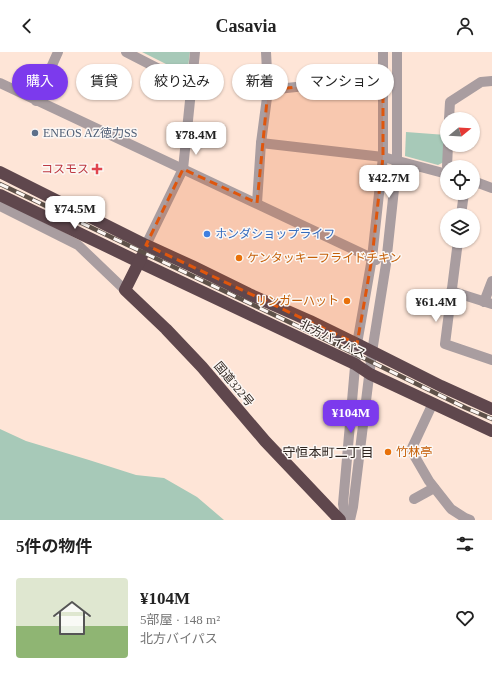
<!DOCTYPE html>
<html lang="ja">
<head>
<meta charset="utf-8">
<style>
	:root { --surface:#fff; --page:#f6f6f6; --text:#222; --muted:#767676; --line:#e0e0e0; --accent:#7c3aed }
	body { margin:0; font-family:"Times New Roman","Noto Sans JP",serif; background:var(--page); color:var(--text); height:100vh; display:flex; flex-direction:column; font-size:15px; white-space:nowrap }
	* { box-sizing:border-box; margin:0 }
	p { font-size:13px; color:var(--muted) }
	.icon { flex:none; width:22px; height:22px; fill:none; stroke:currentColor; stroke-width:2; stroke-linecap:round; stroke-linejoin:round }
	.map { position:relative; height:468px; overflow:hidden }
	.details { display:flex; flex-direction:column; background:var(--surface); flex:1 }
	.details>* { flex:none }
	.top-card { position:absolute; left:12px; top:12px; width:468px; height:36px; display:flex; gap:8px }
	.needle { width:26px; rotate:72deg }
	.buttons { position:absolute; left:440px; top:60px; display:grid; gap:8px }
	.buttons a { display:grid; place-items:center; width:40px; height:40px; border-radius:50%; background:var(--surface); box-shadow:0 1px 3px #0004; font-size:20px }
	.price { position:absolute; translate:-50% -34px; padding:0 9px; border-radius:8px; background:#fff; color:#222; font-size:13px; line-height:26px; filter:drop-shadow(0 1px 2px #0008) }
	.price::after { content:''; position:absolute; left:50%; top:24px; width:12px; height:9px; margin-left:-6px; background:inherit; clip-path:polygon(0 0,100% 0,50% 100%) }
	.price.selected { background:var(--accent); color:#fff }
	ul { padding:0; list-style:none }
	li { display:flex; align-items:center; gap:12px; height:100px; padding:0 16px }
	li+li { border-top:1px solid var(--line) }
	li span { display:grid; place-items:center; flex:none; width:112px; height:80px; border-radius:4px; color:#555 }
	li>.icon { margin-inline-start:auto }
	span .icon { width:48px; height:48px; fill:#fffc; stroke-width:1 }
	li b { font-size:17px }
	h2 { display:flex; justify-content:space-between; align-items:center; height:48px; padding:0 16px; font-size:17px }
	.pill { padding:0 14px; border-radius:18px; background:var(--surface); box-shadow:0 1px 3px #0004; font-size:14px; line-height:36px }
	.pill.selected { background:var(--accent); color:#fff }
	header { display:flex; justify-content:space-between; align-items:center; height:52px; padding:0 16px; background:var(--surface); font-size:18px; font-weight:800 }
	.map>svg:first-child { display:block }
	.green { fill:#a7c9b8 }
	.lines { fill:none; stroke-linecap:round; stroke-linejoin:round }
	.minor { stroke:#a99da0; stroke-width:10 }
	.highway { stroke:#5f474d; stroke-width:12 }
	.rail-casing { stroke:#5e5149; stroke-width:4.5 }
	.rail { stroke:#fcf7f4; stroke-width:3; stroke-dasharray:9; stroke-linecap:butt }
	.marked { fill:#df560d; fill-opacity:0.2; stroke:#df560d; stroke-width:3; stroke-dasharray:8 5; stroke-linejoin:round }
	.service-dot { fill:#5c6f8a; stroke:#fcf7f4; stroke-width:1.5 }
	.health-dot { fill:#e0444e; stroke:#fcf7f4; stroke-width:1.5 }
	.shop-dot { fill:#3f7fe0; stroke:#fcf7f4; stroke-width:1.5 }
	.food-dot { fill:#e8710a; stroke:#fcf7f4; stroke-width:1.5 }
	.labels { text-anchor:middle; dominant-baseline:central; stroke-width:3; stroke-linejoin:round; paint-order:stroke }
	.service-label { font-size:12px; fill:#4e5e75; stroke:#fcf7f4; text-anchor:start }
	.health-label { font-size:12px; fill:#be3a42; stroke:#fcf7f4; text-anchor:end }
	.shop-label { font-size:12px; fill:#366cbe; stroke:#fcf7f4; text-anchor:start }
	.food-label { font-size:12px; fill:#c56008; stroke:#fcf7f4; text-anchor:start }
	.street-label { font-size:12px; fill:#2f2620; stroke:#fcf7f4 }
	.neighbourhood-label { font-size:13px; fill:#2f2620; stroke:#fcf7f4 }
</style>
</head>
<body>
<header><svg class="icon" aria-label="back" viewBox="0 0 24 24"><path d="M15 5l-7 7 7 7"/></svg>Casavia<svg class="icon" aria-label="person" viewBox="0 0 24 24"><circle cx="12" cy="8" r="4"/><path d="M4 21q1-7 8-7t8 7"/></svg></header>
<div class="map">
<svg width="492" height="468" viewBox="0 0 492 468">
	<rect width="100%" height="100%" fill="#fee5d7"/>
	<g class="green">
		<polygon points="142,0 190,0 188,15 182,20"/>
		<polygon points="406,80 446,83 446,109 438,113 405,104"/>
		<polygon points="0,377 26,389 89,408 136,423 164,426 197,445 224,468 0,468"/>
	</g>
	<g class="lines">
		<g class="minor">
			<polyline points="126,0 192,34"/>
			<polyline points="0,31 376,208"/>
			<polyline points="268,38 343,30 383,31"/>
			<polyline points="36,49 58,0"/>
			<polyline points="449,67 450,50 481,30 492,29"/>
			<polyline points="261,91 383,105 447,122"/>
			<polyline points="447,115 448,93"/>
			<polyline points="473,129 492,136"/>
			<polyline points="257,151 261,91 268,38 266,0"/>
			<polyline points="0,154 78,193 125,238"/>
			<polyline points="461,163 464,141"/>
			<polyline points="458,189 445,292 492,308"/>
			<polyline points="146,193 183,117 195,0"/>
			<polyline points="451,239 492,252"/>
			<polyline points="484,250 492,229"/>
			<polyline points="433,351 411,398 429,429 451,457 465,466 470,468"/>
			<polyline points="414,447 434,436"/>
			<polyline points="346,468 343,452 357,292 372,206 383,105 383,0"/>
			<polyline points="350,468 353,455 372,300 386,212 397,109 397,0"/>
		</g>
		<g class="highway">
			<polyline points="0,120 146,193 192,214 249,242 310,269 357,292 441,334 492,357"/>
			<polyline points="0,143 139,210 355,312 370,322 492,379"/>
			<polyline points="142,204 125,238 166,277 202,315 265,389 340,468"/>
		</g>
		<g class="rail-casing">
			<polyline id="rail" points="0,132 314,282 466,356 492,367"/>
		</g>
		<use href="#rail" class="rail"/>
	</g>
	<path class="marked" d="M343,30L383,31V105L372,206L357,292L146,193L183,117L257,151L268,38Z"/>
	<circle class="service-dot" cx="35" cy="81" r="4"/>
	<path class="health-dot" d="M95 111h4v4h4v4h-4v4h-4v-4h-4v-4h4z"/>
	<circle class="shop-dot" cx="207" cy="182" r="4"/>
	<g class="food-dot">
		<circle cx="239" cy="206" r="4"/>
		<circle cx="347" cy="249" r="4"/>
		<circle cx="388" cy="400" r="4"/>
	</g>
	<g class="labels">
		<g class="service-label">
			<text x="43" y="81">ENEOS AZ徳力SS</text>
		</g>
		<g class="health-label">
			<text x="89" y="117">コスモス</text>
		</g>
		<g class="shop-label">
			<text x="215" y="182">ホンダショップライフ</text>
		</g>
		<g class="food-label">
			<text x="247" y="206">ケンタッキーフライドチキン</text>
			<text x="339" y="249" text-anchor="end">リンガーハット</text>
			<text x="396" y="400">竹林亭</text>
		</g>
		<g class="street-label">
			<text transform="translate(333 287) rotate(26)">北方バイパス</text>
			<text transform="translate(234 332) rotate(50)">国道322号</text>
		</g>
		<g class="neighbourhood-label">
			<text x="328" y="400">守恒本町二丁目</text>
		</g>
	</g>
</svg>
<div class="buttons">
<a><svg class="needle" viewBox="-14 -14 28 28"><path d="M0-13l5 13h-10z" fill="#e53935"/><path d="M0 13l5-13h-10z" fill="#767676"/></svg></a>
<a><svg class="icon" aria-label="locate" viewBox="0 0 24 24"><circle cx="12" cy="12" r="6"/><path d="M12 2v4M12 18v4M2 12h4M18 12h4"/></svg></a>
<a><svg class="icon" aria-label="layers" viewBox="0 0 24 24"><path d="M12 4l9 5-9 5-9-5zM3 14l9 5 9-5"/></svg></a>
</div>
<b class="price" style="left:196px;top:104px">¥78.4M</b>
<b class="price" style="left:389px;top:147px">¥42.7M</b>
<b class="price" style="left:75px;top:178px">¥74.5M</b>
<b class="price" style="left:436px;top:271px">¥61.4M</b>
<b class="price selected" style="left:351px;top:382px">¥104M</b>
<div class="top-card">
<a class="pill selected">購入</a>
<a class="pill">賃貸</a>
<a class="pill">絞り込み</a>
<a class="pill">新着</a>
<a class="pill">マンション</a>
</div>
</div>
<section class="details">
<h2>5件の物件<svg class="icon" aria-label="filters" viewBox="0 0 24 24"><path d="M4 7h16M4 17h16"/><circle cx="9" cy="7" r="2"/><circle cx="15" cy="17" r="2"/></svg></h2>
<ul>
<li><span style="background:linear-gradient(#dfe7d0 60%,#8fb573 0)"><svg class="icon" aria-label="home" viewBox="0 0 24 24"><path d="M3 11l9-7 9 7M6 9v11h12V9"/></svg></span><div><b>¥104M</b><p>5部屋 · 148 m²</p><p>北方バイパス</p></div><svg class="icon" aria-label="heart" viewBox="0 0 24 24"><path d="M12 20l-8-8c-3-5 5-10 8-4 3-6 11-1 8 4z"/></svg></li>
</ul>
</section>
</body>
</html>
